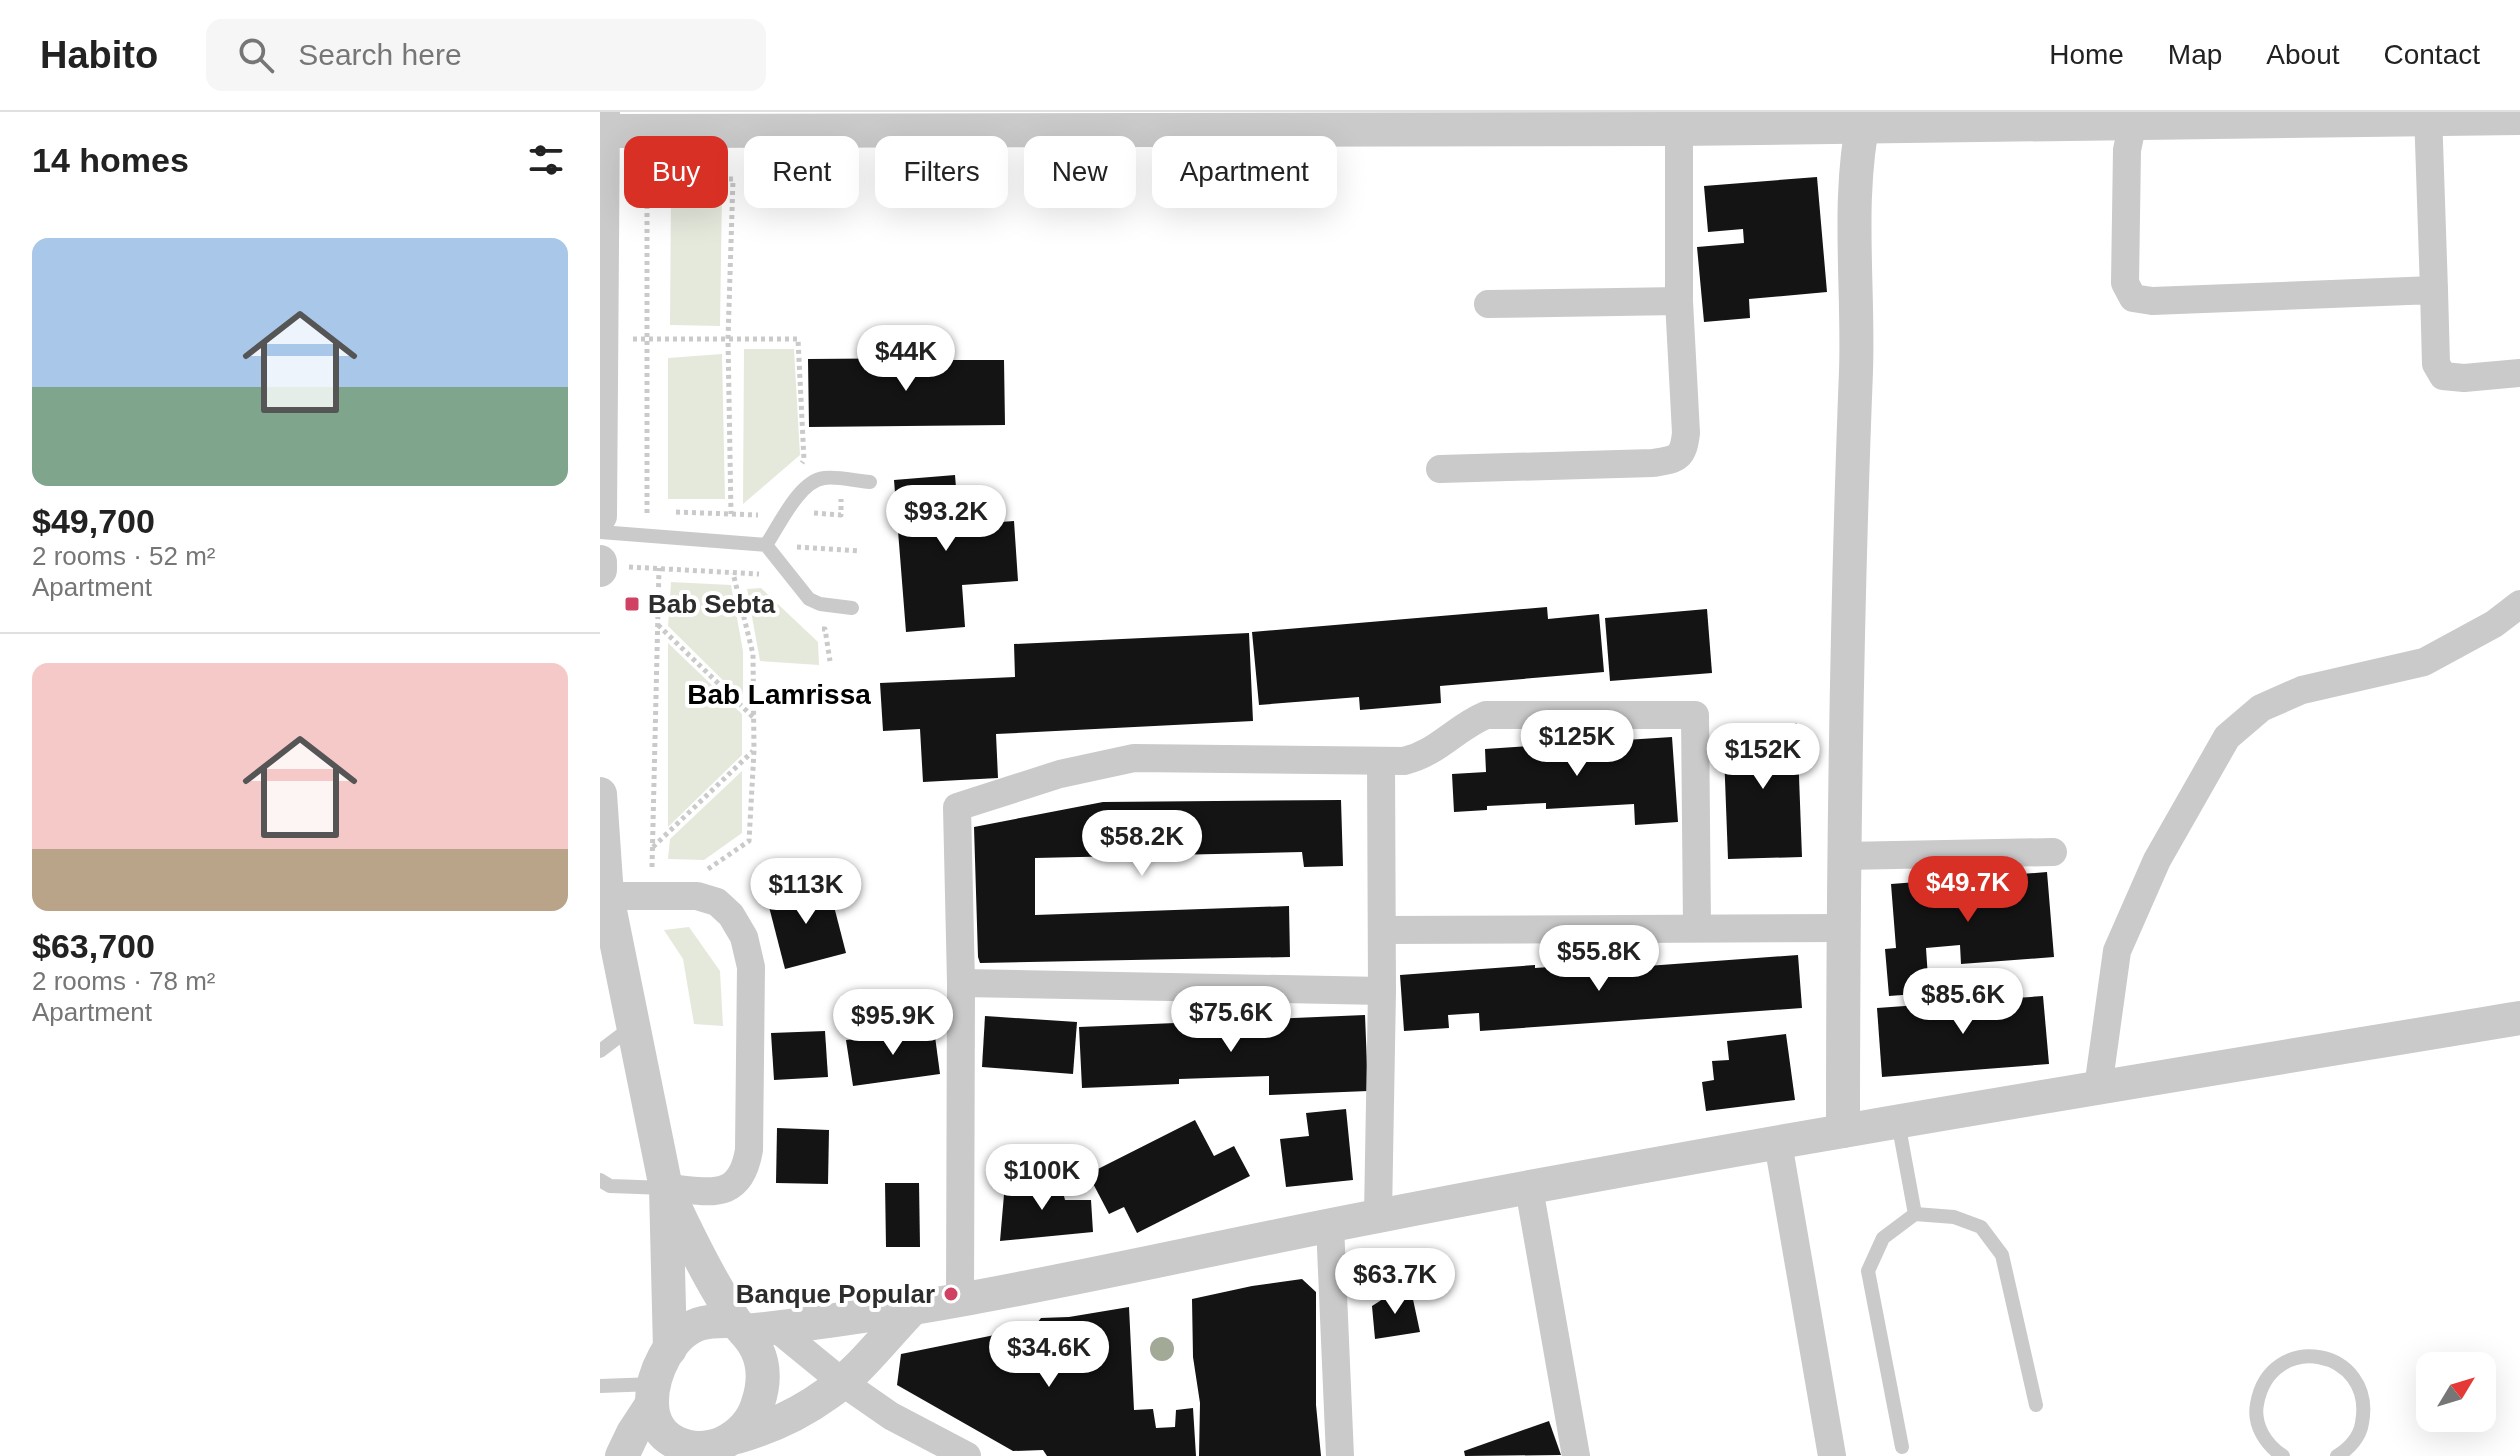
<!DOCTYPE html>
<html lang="en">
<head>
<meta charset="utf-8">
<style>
	:root { --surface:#fff; --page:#f6f6f6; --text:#222; --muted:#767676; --line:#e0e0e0; --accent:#d93025 }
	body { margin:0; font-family:Helvetica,sans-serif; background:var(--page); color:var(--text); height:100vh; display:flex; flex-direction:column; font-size:30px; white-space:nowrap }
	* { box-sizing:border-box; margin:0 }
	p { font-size:26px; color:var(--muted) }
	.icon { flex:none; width:44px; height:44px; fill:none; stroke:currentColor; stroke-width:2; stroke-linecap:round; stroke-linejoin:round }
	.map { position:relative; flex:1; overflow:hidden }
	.sheet { display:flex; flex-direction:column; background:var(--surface); width:600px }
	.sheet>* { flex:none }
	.banner { position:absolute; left:24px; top:24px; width:760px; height:72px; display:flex; gap:16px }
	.needle { width:52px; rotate:52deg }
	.controls { position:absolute; left:1816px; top:1240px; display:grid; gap:16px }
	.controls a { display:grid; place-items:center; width:80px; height:80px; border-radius:16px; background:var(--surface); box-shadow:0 8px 32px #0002; font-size:40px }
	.price { position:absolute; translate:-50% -68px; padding:0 18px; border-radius:28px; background:#fff; color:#222; font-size:26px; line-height:52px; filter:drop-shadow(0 2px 4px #0008) }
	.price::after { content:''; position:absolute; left:50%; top:48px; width:24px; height:18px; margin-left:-12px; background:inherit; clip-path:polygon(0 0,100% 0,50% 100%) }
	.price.selected { background:var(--accent); color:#fff }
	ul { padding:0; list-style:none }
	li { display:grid; align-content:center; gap:16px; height:424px; padding:0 32px }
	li+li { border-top:2px solid var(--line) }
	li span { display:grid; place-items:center; height:248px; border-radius:16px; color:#555 }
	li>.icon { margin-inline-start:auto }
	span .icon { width:144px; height:144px; fill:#fffc; stroke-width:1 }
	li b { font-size:34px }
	h2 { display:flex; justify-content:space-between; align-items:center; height:96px; padding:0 32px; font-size:34px }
	.tag { padding:0 28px; border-radius:16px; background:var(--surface); box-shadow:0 8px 32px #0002; font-size:28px; line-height:72px }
	.tag.selected { background:var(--accent); color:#fff }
	header { display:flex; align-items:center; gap:48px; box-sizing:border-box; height:112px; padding:0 40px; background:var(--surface); border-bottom:2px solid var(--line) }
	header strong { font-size:38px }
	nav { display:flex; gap:44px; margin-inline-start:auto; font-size:28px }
	.search { width:560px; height:72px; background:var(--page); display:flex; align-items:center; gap:20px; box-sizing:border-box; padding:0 28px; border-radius:16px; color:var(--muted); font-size:30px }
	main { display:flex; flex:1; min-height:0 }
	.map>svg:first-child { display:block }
	.green { fill:#e5e9dc }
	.building { fill:#141414 }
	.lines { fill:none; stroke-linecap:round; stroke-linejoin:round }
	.path { stroke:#cacaca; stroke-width:5; stroke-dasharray:4 4; stroke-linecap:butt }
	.service { stroke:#cacaca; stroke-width:14 }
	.minor { stroke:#cacaca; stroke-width:28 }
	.tertiary { stroke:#cacaca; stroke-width:34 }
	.tree { fill:#a2a996 }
	.poi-dot { fill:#d04263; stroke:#fff; stroke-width:3 }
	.labels { text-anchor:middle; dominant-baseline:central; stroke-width:8; stroke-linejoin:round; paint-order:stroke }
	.poi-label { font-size:26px; font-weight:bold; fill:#2d2d2d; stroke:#fff; text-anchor:start }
	.neighbourhood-label { font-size:28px; font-weight:bold; fill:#000; stroke:#fff }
</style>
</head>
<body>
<header>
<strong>Habito</strong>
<div class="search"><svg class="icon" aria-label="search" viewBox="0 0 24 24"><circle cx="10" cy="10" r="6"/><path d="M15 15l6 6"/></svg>Search here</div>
<nav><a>Home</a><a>Map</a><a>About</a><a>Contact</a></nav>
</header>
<main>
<section class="sheet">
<h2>14 homes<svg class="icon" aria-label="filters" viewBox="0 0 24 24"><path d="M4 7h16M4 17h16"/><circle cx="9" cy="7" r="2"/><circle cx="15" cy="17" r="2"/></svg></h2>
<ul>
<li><span style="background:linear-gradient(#a9c7e8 60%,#7fa58c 0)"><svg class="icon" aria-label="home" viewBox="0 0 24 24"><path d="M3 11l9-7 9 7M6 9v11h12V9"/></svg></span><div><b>$49,700</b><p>2 rooms · 52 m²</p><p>Apartment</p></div></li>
<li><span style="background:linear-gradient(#f6c9c9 75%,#b9a48a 0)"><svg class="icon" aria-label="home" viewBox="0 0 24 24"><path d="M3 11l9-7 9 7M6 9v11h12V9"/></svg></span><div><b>$63,700</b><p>2 rooms · 78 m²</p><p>Apartment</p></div></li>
</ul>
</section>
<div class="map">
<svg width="1920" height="1344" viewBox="0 0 1920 1344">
	<rect width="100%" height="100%" fill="#fff"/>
	<g class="green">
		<polygon points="71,79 122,80 120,214 70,213"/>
		<polygon points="144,237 194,237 200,343 143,392"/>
		<polygon points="122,242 125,387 68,387 68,246"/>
		<polygon points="71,470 131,473 143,539 143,588 68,514"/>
		<polygon points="161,476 218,530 219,553 160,549 147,477"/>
		<polygon points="68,531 142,602 142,643 68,715"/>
		<polygon points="142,659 142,721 104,748 68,747 70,727"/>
		<polygon points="89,815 120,859 123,914 94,912 83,847 64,818"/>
	</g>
	<g class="building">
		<polygon points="1217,65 1227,180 1149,187 1150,206 1104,210 1097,135 1144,131 1143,117 1108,120 1104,74"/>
		<polygon points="333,246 333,248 404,248 405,313 209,315 208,247"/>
		<polygon points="355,363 359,413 414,409 418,469 362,473 365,515 306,520 294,368"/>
		<polygon points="947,495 948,507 999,502 1004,560 840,574 841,591 760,598 759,585 659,593 652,520"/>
		<polygon points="1107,497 1112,561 1010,569 1005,506"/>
		<polygon points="649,521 653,609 396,622 398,666 323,670 320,617 283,619 280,571 415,565 414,532"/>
		<polygon points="1197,611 1202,745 1128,747 1123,614"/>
		<polygon points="1072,625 1078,710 1035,713 1034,692 946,697 946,691 887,694 887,698 854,700 852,662 886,660 885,637"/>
		<polygon points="741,688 743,754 704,755 702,740 435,746 435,803 689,794 690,845 380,851 378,845 374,715 503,690"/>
		<polygon points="1447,760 1454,845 1361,852 1360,833 1326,836 1329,881 1289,884 1285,837 1296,836 1291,772"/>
		<polygon points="228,771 246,841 185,857 167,787"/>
		<polygon points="1198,843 1202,896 880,919 879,901 848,903 849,916 804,919 800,863 935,853 935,856 978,853 979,859"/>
		<polygon points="1443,884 1449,952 1282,965 1277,896"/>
		<polygon points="765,903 768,979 669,983 669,964 579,967 579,972 482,976 479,915"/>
		<polygon points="385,904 477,910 473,962 382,955"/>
		<polygon points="334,917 340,962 253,974 246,928"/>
		<polygon points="225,919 228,965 174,968 171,921"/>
		<polygon points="1186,922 1195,988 1106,999 1102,970 1114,968 1112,949 1129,948 1127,929"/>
		<polygon points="746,997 753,1068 686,1075 680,1027 709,1024 706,1001"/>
		<polygon points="595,1008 614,1044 634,1034 650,1064 537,1121 524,1095 509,1102 488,1062"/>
		<polygon points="177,1016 229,1018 228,1072 176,1071"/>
		<polygon points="285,1071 319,1071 320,1135 286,1135"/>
		<polygon points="405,1071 461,1072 465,1088 491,1088 493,1120 400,1129"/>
		<polygon points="702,1167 716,1180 716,1293 721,1344 599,1344 600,1291 593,1245 592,1187 652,1174"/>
		<polygon points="811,1178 820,1220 775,1227 772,1194 786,1185"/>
		<polygon points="529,1195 534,1298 553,1297 556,1316 575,1315 576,1298 593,1296 596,1344 447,1344 443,1338 413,1339 297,1273 301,1242 434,1215 441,1206 469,1205"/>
		<polygon points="949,1309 961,1343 865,1344 864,1339"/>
	</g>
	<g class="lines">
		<g class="path">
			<polyline points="33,227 198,227 204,348 202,351"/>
			<polyline points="76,400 158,403"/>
			<polyline points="47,401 47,67 133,67 128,227 131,402"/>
			<polyline points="214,401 241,403 241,387"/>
			<polyline points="197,435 260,439"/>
			<polyline points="29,455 159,462"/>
			<polyline points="58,513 154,606"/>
			<polyline points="222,517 225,517 230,549"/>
			<polyline points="53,735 153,639"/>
			<polyline points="52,755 59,456"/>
			<polyline points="108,757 149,729 154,639 153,542 133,461"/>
		</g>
		<g class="service">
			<polyline points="0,420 166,433 209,487 220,492 252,496"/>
			<path d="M166,433C179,414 199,369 224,366C238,364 255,369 270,370"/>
			<polyline points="0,939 33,914"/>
			<polyline points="1298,1010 1315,1102 1283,1126 1268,1159 1302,1335"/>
			<polyline points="0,1068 10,1074 66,1076"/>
			<polyline points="1315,1102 1354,1105 1381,1115 1402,1143 1436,1293"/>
			<polyline points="0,1274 54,1272"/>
			<path d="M1683,1344C1666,1333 1653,1313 1657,1292C1670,1217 1776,1236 1762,1311C1760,1325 1749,1337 1737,1344"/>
		</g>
		<g class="minor">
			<polyline points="1535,0 1527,38 1525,171 1533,186 1552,189 1834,178 1836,252 1843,264 1864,266 1920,261"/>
			<polyline points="1828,0 1834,178"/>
			<polyline points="888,192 1079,189"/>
			<path d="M840,357L1053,351C1077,347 1083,347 1086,321L1079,189V17"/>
			<polyline points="1244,744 1453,740"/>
			<path d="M7,784H97L117,790L131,803L144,825L151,855L149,1038C140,1091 109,1079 66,1076"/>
			<polyline points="782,818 1243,816"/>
			<polyline points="361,871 782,879"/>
			<polyline points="1498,976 1517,839 1557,748 1627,625 1661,596 1702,578 1824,550 1894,512 1920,492"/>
			<polyline points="1178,1031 1232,1344"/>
			<polyline points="929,1076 976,1344"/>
			<polyline points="778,1103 782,879 781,650"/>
			<polyline points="730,1113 740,1344"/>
			<path d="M360,1189L361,871L357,695L460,662L534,646L804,649C838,641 855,616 886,603H1095L1097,815"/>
			<polyline points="176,1216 242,1270 291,1304 367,1344"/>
		</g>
		<g class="tertiary">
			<polyline points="3,19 1079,17 1920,6"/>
			<polyline points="0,404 3,0"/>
			<polyline points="0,450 0,458"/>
			<polyline points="0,682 7,784 66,1076 70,1237"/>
			<path d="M1243,1019C1243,766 1246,512 1256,259C1259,173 1246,85 1265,0"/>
			<path d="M72,1089C87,1121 102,1152 120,1182C125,1191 129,1201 135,1209C143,1219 152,1226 157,1238C165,1255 164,1273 158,1291C153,1309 139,1323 123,1331C91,1344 53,1330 52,1292C51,1263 70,1222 99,1212C111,1208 123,1209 135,1209"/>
			<path d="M146,1219C359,1197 568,1144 778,1104C1157,1030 1539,969 1920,906"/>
			<path d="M137,1325C168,1316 201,1301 227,1282C256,1263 286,1224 311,1198"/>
			<polyline points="22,1344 33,1321 52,1292"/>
		</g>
	</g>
	<circle class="tree" cx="562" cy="1237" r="12"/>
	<g class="poi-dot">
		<rect x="24" y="484" width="16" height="16" rx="4"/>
		<circle cx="351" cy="1182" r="8"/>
	</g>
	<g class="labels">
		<g class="poi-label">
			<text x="48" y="492">Bab Sebta</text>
			<text x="335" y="1182" text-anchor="end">Banque Popular</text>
		</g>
		<g class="neighbourhood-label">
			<text x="179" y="582">Bab Lamrissa</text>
		</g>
	</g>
</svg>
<div class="controls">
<a><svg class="needle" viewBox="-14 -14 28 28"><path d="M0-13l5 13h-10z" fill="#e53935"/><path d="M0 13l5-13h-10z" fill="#767676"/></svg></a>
</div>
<b class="price" style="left:306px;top:281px">$44K</b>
<b class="price" style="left:346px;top:441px">$93.2K</b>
<b class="price" style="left:977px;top:666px">$125K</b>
<b class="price" style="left:1163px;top:679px">$152K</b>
<b class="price" style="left:542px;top:766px">$58.2K</b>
<b class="price selected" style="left:1368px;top:812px">$49.7K</b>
<b class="price" style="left:206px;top:814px">$113K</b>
<b class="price" style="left:999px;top:881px">$55.8K</b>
<b class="price" style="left:1363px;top:924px">$85.6K</b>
<b class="price" style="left:631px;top:942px">$75.6K</b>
<b class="price" style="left:293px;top:945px">$95.9K</b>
<b class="price" style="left:442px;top:1100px">$100K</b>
<b class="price" style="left:795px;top:1204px">$63.7K</b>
<b class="price" style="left:449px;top:1277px">$34.6K</b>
<div class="banner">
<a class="tag selected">Buy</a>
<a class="tag">Rent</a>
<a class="tag">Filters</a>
<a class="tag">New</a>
<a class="tag">Apartment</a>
</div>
</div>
</main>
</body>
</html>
